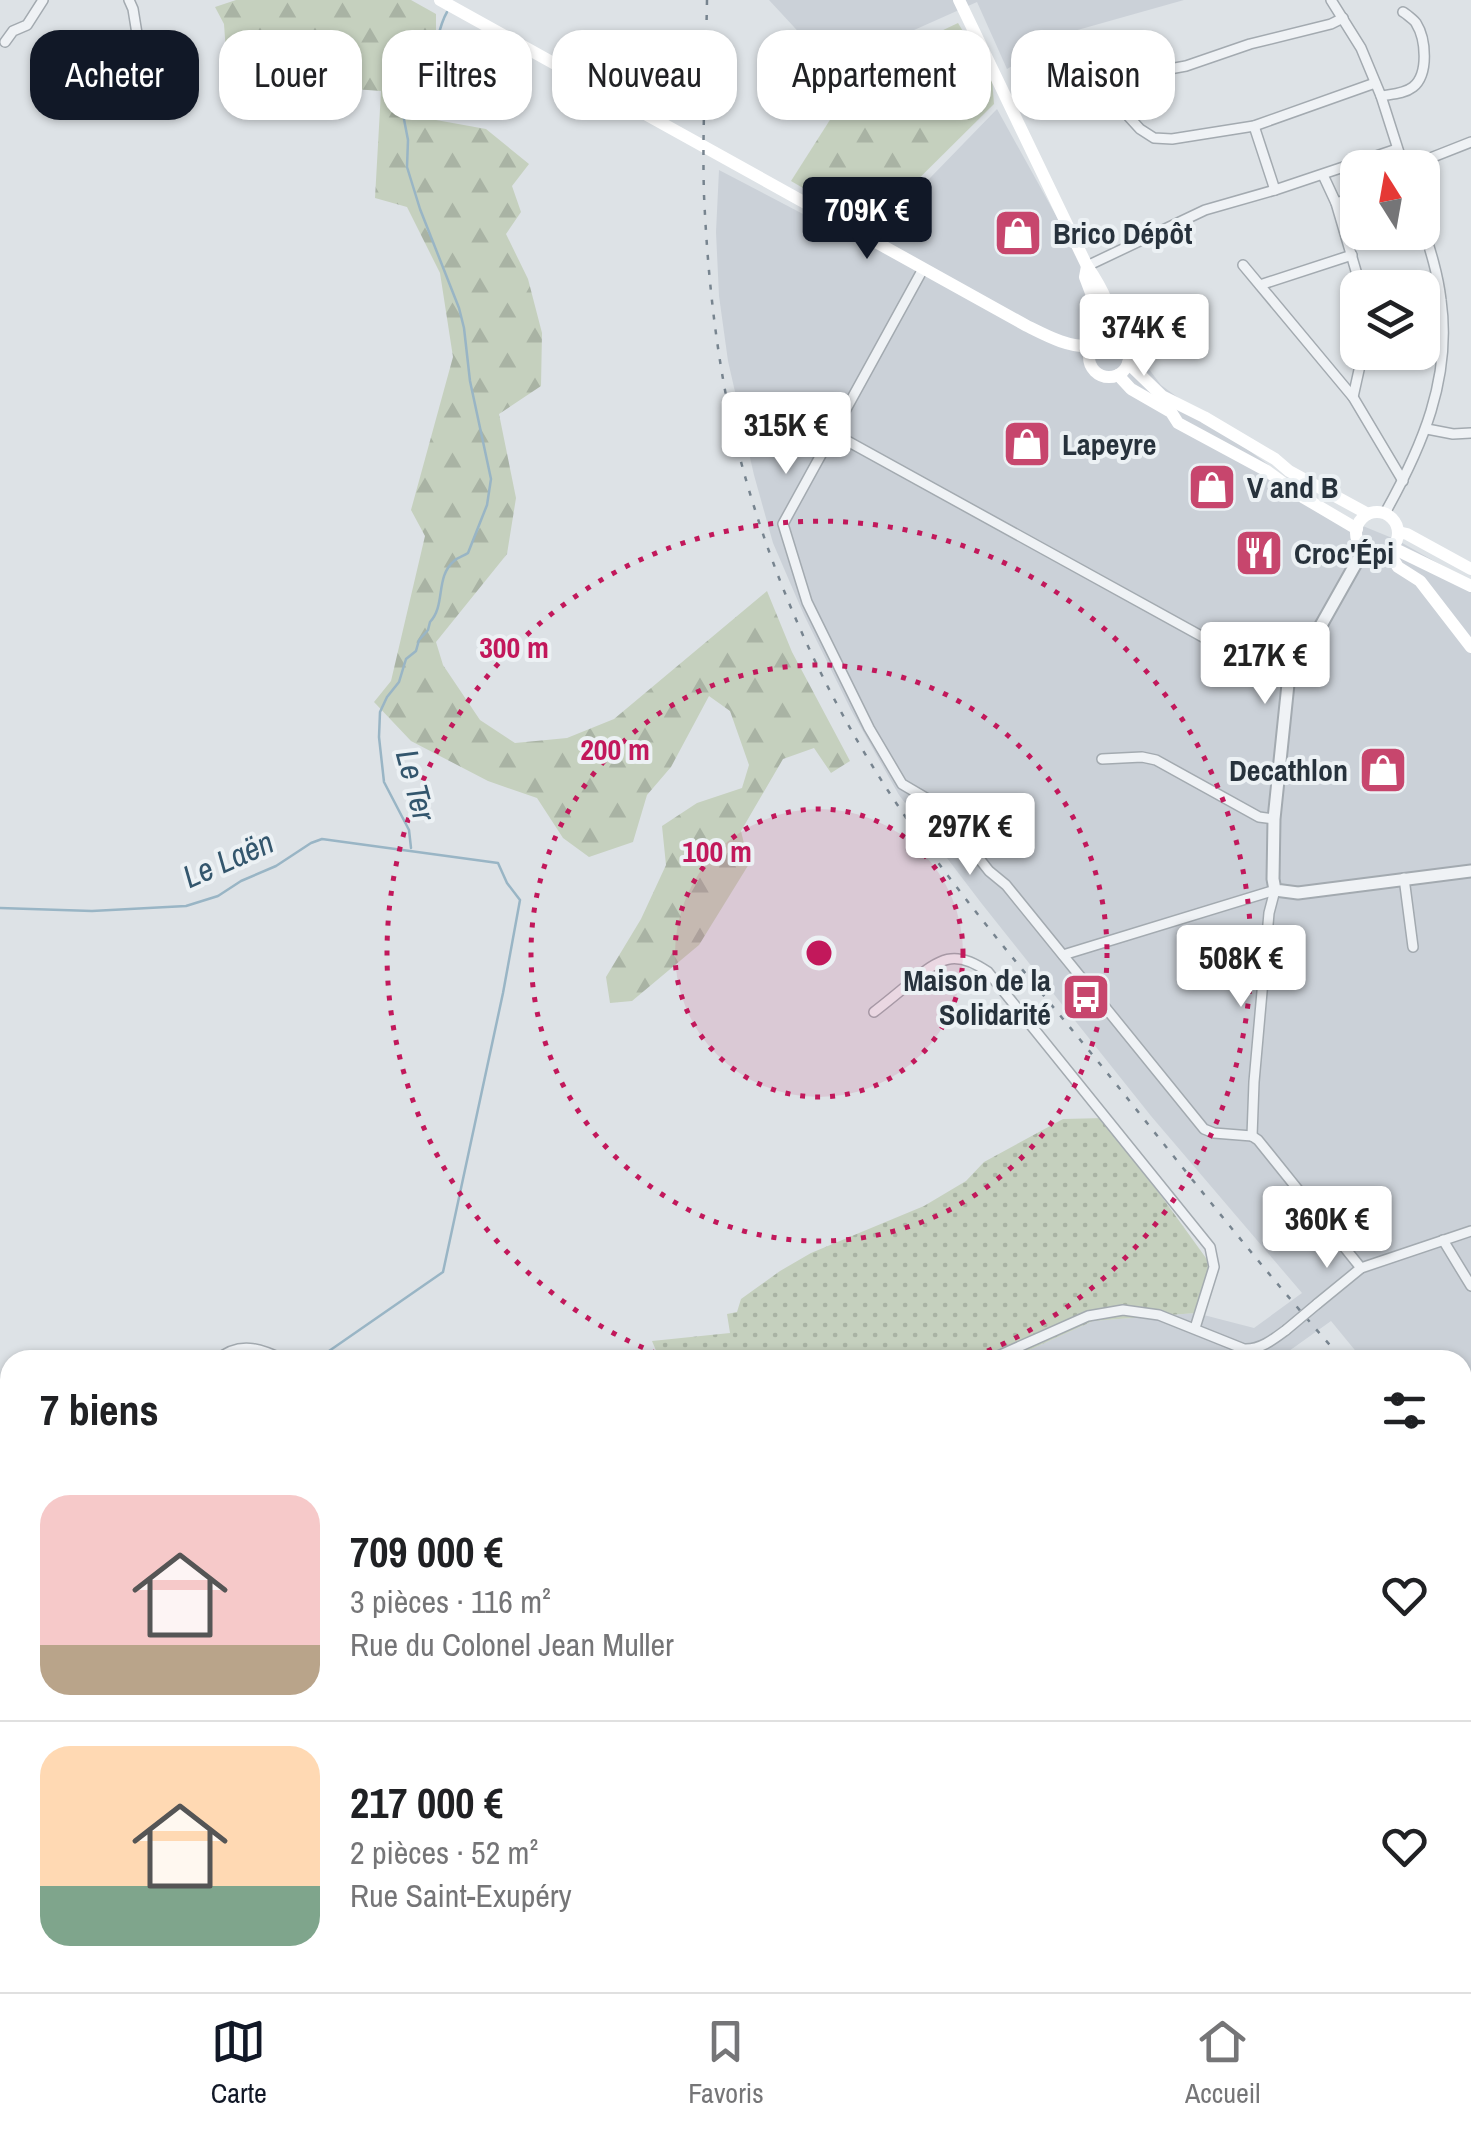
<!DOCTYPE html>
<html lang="fr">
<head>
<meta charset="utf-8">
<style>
	:root { --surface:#fff; --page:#f6f6f6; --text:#202124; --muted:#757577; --line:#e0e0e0; --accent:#111827 }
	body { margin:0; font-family:"Archivo Narrow",sans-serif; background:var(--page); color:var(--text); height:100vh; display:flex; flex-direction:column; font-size:38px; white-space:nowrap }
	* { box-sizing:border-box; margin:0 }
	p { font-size:32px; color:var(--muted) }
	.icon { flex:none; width:55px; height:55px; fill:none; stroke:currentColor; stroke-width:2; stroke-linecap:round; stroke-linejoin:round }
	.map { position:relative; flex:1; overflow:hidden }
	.side { position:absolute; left:0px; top:1350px; width:1472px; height:642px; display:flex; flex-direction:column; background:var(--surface); border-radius:30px 30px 0 0; box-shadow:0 2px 8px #0004 }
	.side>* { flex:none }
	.guide { position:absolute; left:30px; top:30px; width:1412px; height:90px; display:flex; gap:20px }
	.needle { width:65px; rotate:349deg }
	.controls { position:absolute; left:1340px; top:150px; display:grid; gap:20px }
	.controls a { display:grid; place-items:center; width:100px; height:100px; border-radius:20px; background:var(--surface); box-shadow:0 2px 8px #0004; font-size:50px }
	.price { position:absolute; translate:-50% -85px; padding:0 22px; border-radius:10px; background:#fff; color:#222; font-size:32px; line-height:65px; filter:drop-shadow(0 2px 5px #0008) }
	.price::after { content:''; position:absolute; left:50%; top:60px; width:30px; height:22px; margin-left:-15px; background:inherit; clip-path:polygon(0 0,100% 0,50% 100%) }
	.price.current { background:var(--accent); color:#fff }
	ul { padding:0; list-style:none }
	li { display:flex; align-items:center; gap:30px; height:250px; padding:0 40px }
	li+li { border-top:2px solid var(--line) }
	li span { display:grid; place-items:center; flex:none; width:280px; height:200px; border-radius:30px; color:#555 }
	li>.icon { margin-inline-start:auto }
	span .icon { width:120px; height:120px; fill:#fffc; stroke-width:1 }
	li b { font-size:42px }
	h2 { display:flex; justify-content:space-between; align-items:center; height:120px; padding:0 40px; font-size:42px }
	.pill { padding:0 35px; border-radius:30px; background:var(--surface); box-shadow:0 2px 8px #0004; font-size:35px; line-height:90px }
	.pill.current { background:var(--accent); color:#fff }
	.menu { display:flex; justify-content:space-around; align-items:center; height:140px; border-top:2px solid var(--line); background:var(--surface); font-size:28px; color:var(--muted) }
	.menu a { display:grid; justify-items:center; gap:5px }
	.menu .current { color:var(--accent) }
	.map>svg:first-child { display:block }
	.built { fill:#cbd1d8 }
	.grass { fill:url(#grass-dots) }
	.forest { fill:url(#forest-firs) }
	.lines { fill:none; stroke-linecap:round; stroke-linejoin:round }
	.stream { stroke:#99b5c5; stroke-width:2.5 }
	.minor-casing { stroke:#a3aab0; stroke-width:12 }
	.tertiary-casing { stroke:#a3aab0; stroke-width:15 }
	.minor { stroke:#eff2f5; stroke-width:9 }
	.tertiary { stroke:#eff2f5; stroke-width:11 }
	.secondary { stroke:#fff; stroke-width:12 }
	.rail { stroke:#77848f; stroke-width:2.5; stroke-dasharray:5 10; stroke-linecap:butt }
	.minor-bridge-casing { stroke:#a3aab0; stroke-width:12; stroke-linecap:butt }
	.minor-bridge { stroke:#eff2f5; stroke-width:9 }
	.ring { fill:none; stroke:#c2185b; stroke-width:5; stroke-dasharray:5 10 }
	.labels { text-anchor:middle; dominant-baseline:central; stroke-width:8; stroke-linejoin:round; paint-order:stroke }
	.poi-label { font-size:30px; font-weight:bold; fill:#27323c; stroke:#ecf1f4; text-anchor:start }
	.water-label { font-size:32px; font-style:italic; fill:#33566d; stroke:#ecf1f4 }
	.centre { fill:#c2185b; stroke:#ecf1f4; stroke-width:5 }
	.ring-label { font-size:30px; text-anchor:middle; font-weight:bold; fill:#c2185b; stroke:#ecf1f4; stroke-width:8; stroke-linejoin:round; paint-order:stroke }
</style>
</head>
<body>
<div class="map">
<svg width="1471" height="1992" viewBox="0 0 1471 1992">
	<defs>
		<pattern id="grass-dots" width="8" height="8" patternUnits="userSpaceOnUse" patternTransform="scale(2.5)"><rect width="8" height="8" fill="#c5d0be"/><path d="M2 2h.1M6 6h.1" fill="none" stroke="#a9b3a4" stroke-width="1.8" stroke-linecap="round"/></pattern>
		<pattern id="forest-firs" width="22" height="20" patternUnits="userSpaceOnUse" patternTransform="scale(2.5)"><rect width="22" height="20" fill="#c5d0be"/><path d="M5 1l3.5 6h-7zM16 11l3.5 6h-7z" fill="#a9b3a4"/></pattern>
	</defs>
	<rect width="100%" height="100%" fill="#dde2e6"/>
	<g class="built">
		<polygon points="769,0 1184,0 1074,31 1007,69 977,2 831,67"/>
		<polygon points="997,109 1120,331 1161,385 1309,495 1358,524 1397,540 1471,582 1471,1462 1463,1457 1462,1360 1363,1360 1331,1321 1289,1351 1297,1360 1007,1360 1093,1321 1196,1313 1254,1328 1302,1293 1151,1116 982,904 899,795 851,710 804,615 773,543 754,475 728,361 719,296 716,232 719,170 864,246"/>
	</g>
	<g class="grass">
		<polygon points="1105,1118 1211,1265 1196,1313 1093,1321 1007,1360 660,1360 652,1341 730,1333 727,1314 737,1312 741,1299 780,1271 811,1253 924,1206 966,1181 984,1162 1063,1119"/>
		<polygon points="1471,1697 1471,1992 1042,1992 1049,1982 1462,1982 1462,1700"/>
	</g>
	<g class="forest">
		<polygon points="236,0 411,0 436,14 436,120 486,129 529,164 512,186 521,212 506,234 528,279 542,333 541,386 499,414 516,498 507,554 436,642 443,665 480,720 515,743 567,738 614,719 767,591 792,652 850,761 831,773 814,748 783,759 741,831 749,864 699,945 632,1001 610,1003 606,977 641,919 666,865 662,826 697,803 742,788 749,765 730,711 709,696 671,767 647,795 633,842 589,857 563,838 537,798 488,781 411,741 374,702 391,681 425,536 411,510 453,357 440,273 407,207 375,198 381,91 228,80 224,24 215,7"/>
		<polygon points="958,23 992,79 994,104 870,227 791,181 863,68"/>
	</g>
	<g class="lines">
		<g class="stream">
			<path d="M411,848L409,830L384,782L379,737L380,712L387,697L399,682L406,659L416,651L419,640L428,630L430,622C446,605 435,577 454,561C458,557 464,556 468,553L487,505L491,479L470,381L464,328L459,308L420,209L407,167L408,140L402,109L406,95V68L412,64H429C438,48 437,29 447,12"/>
			<polyline points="0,908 92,911 186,906 218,896 241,881 276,866 311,843 322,839 498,863 507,883 520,900 503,993 443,1272 316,1360"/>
			<polyline points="743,1982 745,1990 750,1992"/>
		</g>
		<g class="minor-casing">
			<g id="minor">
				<polyline points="129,0 133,9 145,83"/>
				<polyline points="1331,0 1361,48 1381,96 1404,168"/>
				<polyline points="1343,18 1331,24 1250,44 1186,66 1109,80 1129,117 1140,129 1154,138 1172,139 1254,126 1375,83"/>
				<polyline points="5,42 13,31 27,25 43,0"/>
				<path d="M1381,96C1392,94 1404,94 1413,87C1429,74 1426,39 1416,23C1415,21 1405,13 1403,12"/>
				<polyline points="1254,126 1275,190"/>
				<polyline points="1405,168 1471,142"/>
				<polyline points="1323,175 1336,203 1361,288"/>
				<polyline points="1336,203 1358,196"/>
				<polyline points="1243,265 1353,397 1403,481"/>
				<polyline points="1087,266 1205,210 1275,190 1397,149"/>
				<polyline points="923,269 783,524 807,602 869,728 902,784 936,804 989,871 1006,885 1204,1129 1214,1133 1252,1136"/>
				<polyline points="1260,285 1352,255"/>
				<polyline points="1353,397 1363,352"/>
				<polyline points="1427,429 1453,434 1471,433"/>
				<polyline points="831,432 1288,684"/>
				<path d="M1385,513C1422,447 1452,378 1441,300C1438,274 1430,249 1422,224"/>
				<polyline points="1102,759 1142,757 1156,760 1259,817 1274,819"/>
				<polyline points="1404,878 1413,947"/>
				<polyline points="1063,955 1275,890"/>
				<path d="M874,1012C887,1002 899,992 911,982C940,959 954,948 988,972L1210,1247L1214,1267L1195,1328"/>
				<polyline points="1252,1136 1254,1082 1269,913 1275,890"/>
				<polyline points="1252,1136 1258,1140 1361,1268"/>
				<polyline points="1443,1240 1471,1286"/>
				<polyline points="1317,1304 1361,1268 1471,1231"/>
				<path d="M217,1360C239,1341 260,1348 284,1360"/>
				<path d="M989,1360L1088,1316L1123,1310L1159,1315L1244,1349C1260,1350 1274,1339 1286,1330"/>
				<polyline points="0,1487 10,1482"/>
				<polyline points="618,1982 619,1992"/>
				<polyline points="1300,1982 1306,1992"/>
			</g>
		</g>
		<g class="tertiary-casing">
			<polyline id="tertiary" points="1364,549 1288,684 1274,819 1273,879 1275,890 1298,893 1471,871"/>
		</g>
		<use href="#minor" class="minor"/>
		<use href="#tertiary" class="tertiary"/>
		<g class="secondary">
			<path d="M440,0L1027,326C1047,336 1069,348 1092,346"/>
			<path d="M959,0L1087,266C1102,288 1114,311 1114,338"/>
			<polyline points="1087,266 1085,277 1096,306 1100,339"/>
			<circle cx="1109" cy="357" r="20"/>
			<polyline points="1128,363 1162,396 1204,417 1275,459 1289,471 1368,514"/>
			<polyline points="1118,375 1131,389 1171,412 1178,423 1267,471 1301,496 1357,529"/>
			<circle cx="1377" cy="533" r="21"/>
			<polyline points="1398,532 1407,534 1471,569"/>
			<polyline points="1393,548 1471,586"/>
			<polyline points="1388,551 1398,567 1420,581 1471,647"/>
		</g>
		<g class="rail">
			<path d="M707,0C706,65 702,130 704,195C708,284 718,373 740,458C771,575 820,685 885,786C948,884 1026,973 1100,1064C1180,1164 1258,1264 1343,1360"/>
			<polyline points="1462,1470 1471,1475"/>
		</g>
		<g class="minor-bridge-casing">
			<polyline id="minor-bridge" points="1286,1330 1317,1304"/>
		</g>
		<use href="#minor-bridge" class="minor-bridge"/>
	</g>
	<circle cx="819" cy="953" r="144" fill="#c2185b" fill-opacity=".12"/>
	<g class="ring">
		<circle cx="819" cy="953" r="144"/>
		<circle cx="819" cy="953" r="288"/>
		<path d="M671 1359A432 432 0 1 1 967 1359"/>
	</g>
	<defs>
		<g id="shop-square" transform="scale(2.5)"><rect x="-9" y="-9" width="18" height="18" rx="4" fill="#c7466d" stroke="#ecf1f4"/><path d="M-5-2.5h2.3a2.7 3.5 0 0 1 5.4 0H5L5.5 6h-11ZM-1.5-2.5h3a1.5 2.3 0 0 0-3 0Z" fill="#fff"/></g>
		<g id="restaurant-square" transform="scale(2.5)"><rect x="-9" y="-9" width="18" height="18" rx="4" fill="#c7466d" stroke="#ecf1f4"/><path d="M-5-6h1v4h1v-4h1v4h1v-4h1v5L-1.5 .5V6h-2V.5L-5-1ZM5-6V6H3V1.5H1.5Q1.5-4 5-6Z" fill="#fff"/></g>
		<g id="bus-square" transform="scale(2.5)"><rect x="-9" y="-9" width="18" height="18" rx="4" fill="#c7466d" stroke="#ecf1f4"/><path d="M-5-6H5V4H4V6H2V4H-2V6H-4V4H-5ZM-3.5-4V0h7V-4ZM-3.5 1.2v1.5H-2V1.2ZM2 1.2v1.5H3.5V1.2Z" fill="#fff"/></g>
	</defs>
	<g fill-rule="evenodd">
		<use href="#shop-square" x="1018" y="233"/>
		<use href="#shop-square" x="1027" y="444"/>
		<use href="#shop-square" x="1212" y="487"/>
		<use href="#restaurant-square" x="1259" y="553"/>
		<use href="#shop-square" x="1383" y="770"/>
		<use href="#bus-square" x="1086" y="997"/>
	</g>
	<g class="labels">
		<g class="poi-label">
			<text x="1053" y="233">Brico Dépôt</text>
			<text x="1062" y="444">Lapeyre</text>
			<text x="1247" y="487">V and B</text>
			<text x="1294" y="553">Croc'Épi</text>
			<text x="1348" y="770" text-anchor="end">Decathlon</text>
			<text x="1051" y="980" text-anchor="end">Maison de la<tspan x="1051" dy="34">Solidarité</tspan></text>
		</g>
		<g class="water-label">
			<text transform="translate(416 785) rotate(75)">Le Ter</text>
			<text transform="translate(228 859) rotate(-24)">Le Laën</text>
		</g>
	</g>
	<circle cx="819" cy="953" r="15" class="centre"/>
	<g class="ring-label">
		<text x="514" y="658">300 m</text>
		<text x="615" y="760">200 m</text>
		<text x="717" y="862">100 m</text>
	</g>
</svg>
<div class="controls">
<a><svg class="needle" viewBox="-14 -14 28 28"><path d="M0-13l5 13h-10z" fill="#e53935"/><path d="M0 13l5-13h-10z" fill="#757577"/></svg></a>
<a><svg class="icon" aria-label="layers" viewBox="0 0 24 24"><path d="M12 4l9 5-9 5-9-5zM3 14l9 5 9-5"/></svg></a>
</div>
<b class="price current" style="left:867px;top:262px">709K €</b>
<b class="price" style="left:1144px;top:379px">374K €</b>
<b class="price" style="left:786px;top:477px">315K €</b>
<b class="price" style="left:1265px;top:707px">217K €</b>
<b class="price" style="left:970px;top:878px">297K €</b>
<b class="price" style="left:1241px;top:1010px">508K €</b>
<b class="price" style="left:1327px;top:1271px">360K €</b>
<div class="guide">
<a class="pill current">Acheter</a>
<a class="pill">Louer</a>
<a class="pill">Filtres</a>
<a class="pill">Nouveau</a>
<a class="pill">Appartement</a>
<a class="pill">Maison</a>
</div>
<section class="side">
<h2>7 biens<svg class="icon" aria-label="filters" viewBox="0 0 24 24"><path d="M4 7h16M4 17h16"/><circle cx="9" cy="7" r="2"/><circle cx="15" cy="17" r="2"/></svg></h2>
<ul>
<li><span style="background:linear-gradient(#f6c9c9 75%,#b9a48a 0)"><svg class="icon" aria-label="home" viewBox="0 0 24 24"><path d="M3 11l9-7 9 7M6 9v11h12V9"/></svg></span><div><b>709 000 €</b><p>3 pièces · 116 m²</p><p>Rue du Colonel Jean Muller</p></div><svg class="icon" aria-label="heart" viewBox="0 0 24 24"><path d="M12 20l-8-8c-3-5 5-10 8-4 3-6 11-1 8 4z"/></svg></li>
<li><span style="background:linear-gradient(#ffd9b3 70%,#7fa58c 0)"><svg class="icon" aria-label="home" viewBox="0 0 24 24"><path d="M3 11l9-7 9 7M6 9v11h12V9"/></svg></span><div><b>217 000 €</b><p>2 pièces · 52 m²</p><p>Rue Saint-Exupéry</p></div><svg class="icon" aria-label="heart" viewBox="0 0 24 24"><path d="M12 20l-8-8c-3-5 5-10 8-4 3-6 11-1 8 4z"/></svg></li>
</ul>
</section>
</div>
<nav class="menu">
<a class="current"><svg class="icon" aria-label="map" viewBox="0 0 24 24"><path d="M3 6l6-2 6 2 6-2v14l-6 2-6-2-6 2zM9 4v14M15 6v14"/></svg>Carte</a>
<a><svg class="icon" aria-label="saved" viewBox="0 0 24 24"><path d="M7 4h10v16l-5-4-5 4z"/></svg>Favoris</a>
<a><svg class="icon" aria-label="home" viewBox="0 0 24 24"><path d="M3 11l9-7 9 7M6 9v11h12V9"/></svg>Accueil</a>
</nav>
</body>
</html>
